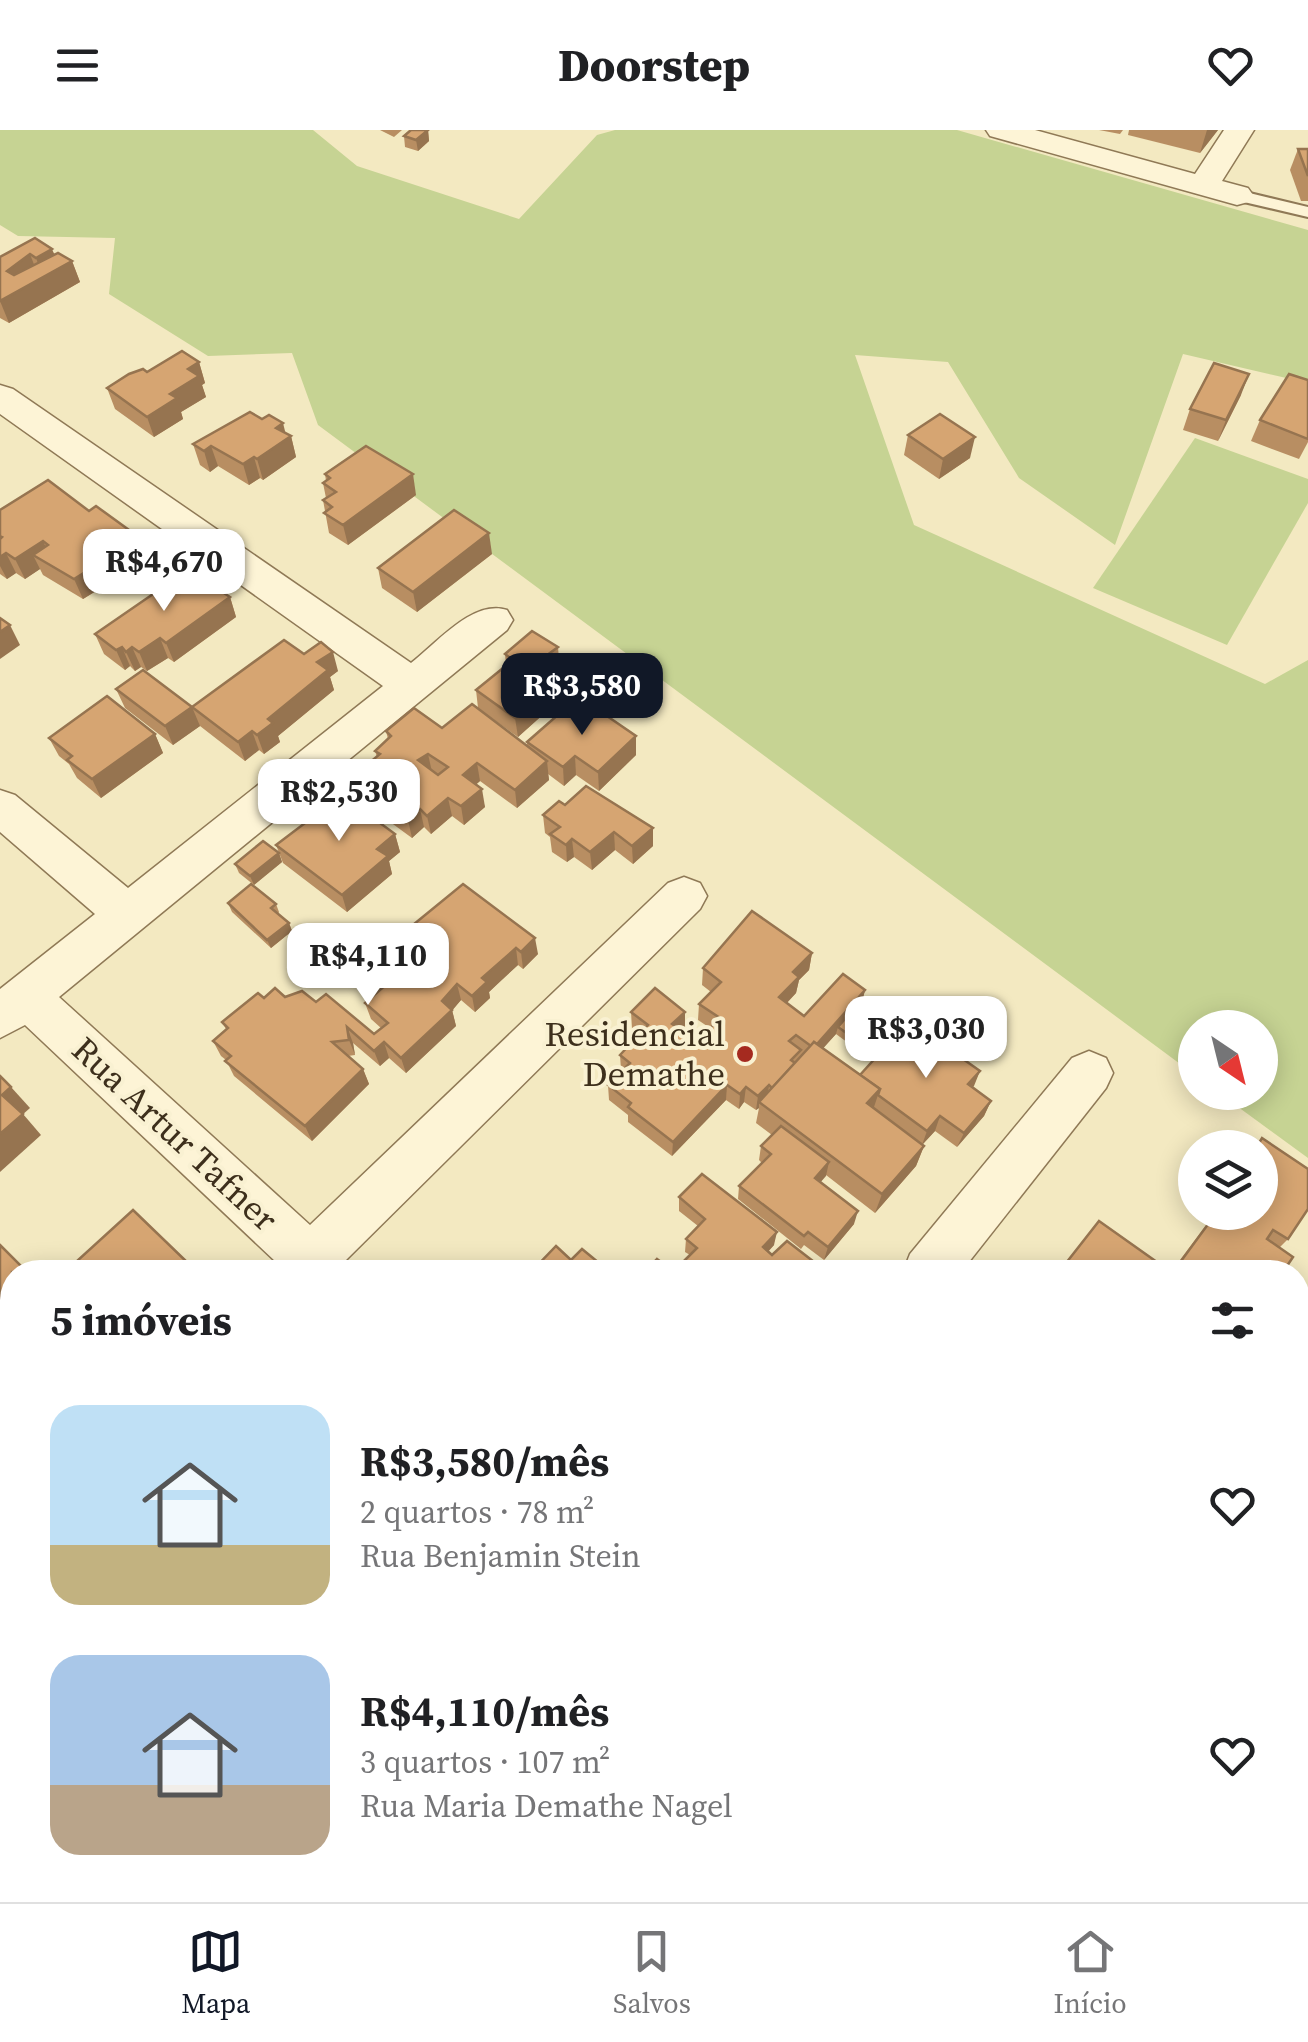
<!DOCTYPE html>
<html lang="pt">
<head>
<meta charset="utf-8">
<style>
	:root { --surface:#fff; --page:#f6f6f6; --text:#202124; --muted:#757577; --line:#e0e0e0; --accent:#111827 }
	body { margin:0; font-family:"Source Serif 4",serif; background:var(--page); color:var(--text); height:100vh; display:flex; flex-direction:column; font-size:38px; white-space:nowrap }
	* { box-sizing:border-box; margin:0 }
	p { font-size:32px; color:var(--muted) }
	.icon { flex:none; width:55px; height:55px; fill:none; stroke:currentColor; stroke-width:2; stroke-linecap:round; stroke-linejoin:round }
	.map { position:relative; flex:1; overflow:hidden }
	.details { position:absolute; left:0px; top:1130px; width:1310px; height:642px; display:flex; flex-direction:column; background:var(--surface); border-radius:40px 40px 0 0; box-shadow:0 5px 25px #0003 }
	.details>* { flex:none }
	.needle { width:65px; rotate:145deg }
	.controls { position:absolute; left:1178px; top:880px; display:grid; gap:20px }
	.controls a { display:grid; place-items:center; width:100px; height:100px; border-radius:50%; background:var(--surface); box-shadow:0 5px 25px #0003; font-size:50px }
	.price { position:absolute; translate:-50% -85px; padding:0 22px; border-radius:20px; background:#fff; color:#222; font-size:32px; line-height:65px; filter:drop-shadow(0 2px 5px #0008) }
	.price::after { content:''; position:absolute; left:50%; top:60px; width:30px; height:22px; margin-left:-15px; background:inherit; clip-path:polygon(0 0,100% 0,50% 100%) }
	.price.current { background:var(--accent); color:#fff }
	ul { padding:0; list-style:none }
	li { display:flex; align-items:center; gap:30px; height:250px; padding:0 50px }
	li span { display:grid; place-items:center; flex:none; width:280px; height:200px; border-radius:30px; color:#555 }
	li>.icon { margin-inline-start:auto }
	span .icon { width:120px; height:120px; fill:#fffc; stroke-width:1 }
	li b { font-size:42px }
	h2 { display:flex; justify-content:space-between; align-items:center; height:120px; padding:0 50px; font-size:42px }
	header { display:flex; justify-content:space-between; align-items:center; height:130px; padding:0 50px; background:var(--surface); font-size:45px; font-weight:800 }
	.menu { display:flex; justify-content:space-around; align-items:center; height:140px; border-top:2px solid var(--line); background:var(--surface); font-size:28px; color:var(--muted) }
	.menu a { display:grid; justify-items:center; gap:5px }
	.menu .current { color:var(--accent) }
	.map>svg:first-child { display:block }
	.green { fill:#c6d393 }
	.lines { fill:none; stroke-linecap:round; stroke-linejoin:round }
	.lane-casing { stroke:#8f7956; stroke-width:4 }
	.street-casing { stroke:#8f7956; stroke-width:3 }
	.lane { fill:#fdf4d6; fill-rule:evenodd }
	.street { fill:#fdf4d6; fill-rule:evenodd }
	.wall { fill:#b88e62; fill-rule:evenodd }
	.shaded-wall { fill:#967450 }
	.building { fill:#d6a572; stroke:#967450; stroke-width:2.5; fill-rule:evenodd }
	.poi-dot { fill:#a52a1f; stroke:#f9f1d2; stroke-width:4 }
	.labels { text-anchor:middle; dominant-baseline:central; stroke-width:8; stroke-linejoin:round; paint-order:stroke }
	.poi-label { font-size:35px; fill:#3d2f1c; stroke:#f9f1d2; text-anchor:end }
	.street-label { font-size:35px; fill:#3d2f1c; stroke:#f9f1d2 }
</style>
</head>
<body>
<header><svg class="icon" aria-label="menu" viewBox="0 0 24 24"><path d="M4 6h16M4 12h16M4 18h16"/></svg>Doorstep<svg class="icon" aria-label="heart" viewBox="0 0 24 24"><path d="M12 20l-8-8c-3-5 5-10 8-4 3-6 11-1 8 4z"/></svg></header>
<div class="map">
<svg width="1308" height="1772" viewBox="0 0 1308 1772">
	<rect width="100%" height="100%" fill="#f3e9c1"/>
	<g class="green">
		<polygon points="0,0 313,0 357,36 519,89 597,5 615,0 957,0 1308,100 1308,253 1183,224 1115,415 1019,348 948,232 855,225 914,395 1265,554 1308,530 1308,1028 1219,963 1260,962 1260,898 1195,898 1195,945 318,295 292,223 208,226 109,164 115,108 18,106 0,95"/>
		<polygon points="1195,308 1308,349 1308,373 1227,515 1093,458"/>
	</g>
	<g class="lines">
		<g class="lane-casing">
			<polygon id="lane" points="1237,60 1308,77 1308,87 1231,69 1229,65"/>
		</g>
		<g class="street-casing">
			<g id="street">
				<polygon points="986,0 1035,0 1195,44 1224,0 1254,0 1222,51 1248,58 1253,65 1248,72 1237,75 990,6"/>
				<path d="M0,255L13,259L411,533C437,513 473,469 507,480L513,490L507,500L59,867L310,1095L668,753L684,747L700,753L707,766L700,779L345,1131L350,1142H272L276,1132L25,895L0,908V859L95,784L0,702V660L15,665L128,758L383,556L0,284Z"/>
				<polygon points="1089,921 1106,928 1113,943 1106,958 961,1142 903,1142 910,1124 1072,928"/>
				<polygon points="12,1398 12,1463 0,1468 0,1403"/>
				<polygon points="431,1760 501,1760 506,1772 436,1772"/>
			</g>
		</g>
		<use href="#lane" class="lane"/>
		<use href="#street" class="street"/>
	</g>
	<g class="wall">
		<polygon points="380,0 402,0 394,7"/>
		<polygon points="428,0 429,11 418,21 405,17 404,6"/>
		<polygon points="1099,0 1123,0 1120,4"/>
		<polygon points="1129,0 1218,0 1200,23 1128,5"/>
		<polygon points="1298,19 1308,19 1308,71 1301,71 1290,40"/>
		<polygon points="35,108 55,124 72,131 80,152 9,193 0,188 0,127"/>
		<polygon points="199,232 205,253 202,255 206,267 181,282 183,289 154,307 115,279 107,258 147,242"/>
		<polygon points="1308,250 1308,312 1299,329 1251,311 1260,290"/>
		<polygon points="1241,265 1218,311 1183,300 1190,279"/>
		<polygon points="285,303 291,306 296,327 263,350 260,348 249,355 218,336 210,342 200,335 193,314"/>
		<polygon points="908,305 970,328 939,349 904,325"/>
		<polygon points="325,344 416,365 348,415 329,403 323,370 326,368 323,353 326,351"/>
		<polygon points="0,380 89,381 140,408 148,429 83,469 43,445 40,439 25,449 16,443 7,449 0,444"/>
		<polygon points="492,424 417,482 382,458 378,438"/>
		<polygon points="230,467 236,487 174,532 168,528 147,541 141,537 135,541 130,536 125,540 104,524 95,504"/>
		<path d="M558,517L559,529L603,565L591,575L636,606V625L599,661L576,645L564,656L548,644L549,650L517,678L480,651L476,654L485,677L464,695L452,686L431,704L424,697L412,708L356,667L351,648L377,627L375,621L388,609L386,601L442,598L478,578L476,560L506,535L505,524ZM547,581L548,585L553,589L527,612V616L487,585L518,607Z"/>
		<polygon points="304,524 338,541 330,547 334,560 278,606 280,612 264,624 259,620 245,631 200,596 173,615 125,578 116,559 192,577"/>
		<polygon points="155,604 163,623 101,668 77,648 69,634 59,626 49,608"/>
		<polygon points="565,675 653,716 633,734 615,720 592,740 574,727 567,732 552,722 550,707 545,703 543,685"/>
		<polygon points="395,704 400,722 389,731 392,744 347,782 283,733 276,715"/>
		<polygon points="279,723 282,732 254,755 239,743 235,734"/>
		<polygon points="463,754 538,824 523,839 518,835 501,850 489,862 490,868 475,882 461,870 452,880 456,896 406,943 389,928 380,936 353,913 355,925 348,926 363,939 369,954 312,1011 234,946 226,930 221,926 213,911 226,899 222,892 264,868 285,867 316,872 374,904 381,898 371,889 365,873 412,832 402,825 397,808"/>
		<polygon points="228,773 276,774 279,782 278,784 289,793 292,801 271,818 232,782"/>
		<polygon points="812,823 809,840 799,850 796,863 787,873 804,886 865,860 863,868 895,891 893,899 867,927 836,904 823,918 860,945 980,941 972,957 991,971 984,986 957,1017 935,1001 922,1015 924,1016 916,1036 875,1083 826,1045 820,1052 854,1094 824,1130 804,1115 801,1119 738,1069 739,1056 762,1033 759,1030 761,1016 772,1005 756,993 759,978 756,980 744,972 739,979 726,970 672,1026 628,992 628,985 609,970 608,955 622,941 621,940 620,925 640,904 632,898 631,882 685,882 685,898 682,901 697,912 710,898 698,890 699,874 711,862 702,855 703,838"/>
		<polygon points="1262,1008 1288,1109 1279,1118 1283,1142 1171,1142 1216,1082 1260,1082 1260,1018 1254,1018"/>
		<polygon points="679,1067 774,1115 768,1122 772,1125 827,1142 680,1142 681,1134 690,1125 685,1122 686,1109 698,1096 679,1081"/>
		<polygon points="759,1760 866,1760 878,1772 751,1772"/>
	</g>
	<g class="shaded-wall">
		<polygon points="428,0 429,11 418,21 416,10"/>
		<polygon points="1207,0 1218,0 1200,23"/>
		<polygon points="52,119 60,138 72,131 80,152 9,193 0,171 43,147 36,128"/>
		<polygon points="30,124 38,145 15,162 7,141"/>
		<polygon points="199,232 205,253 202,255 206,267 181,282 183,289 154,307 147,287 170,264 188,239"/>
		<polygon points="1249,244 1241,265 1218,311 1226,290"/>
		<polygon points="283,293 287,309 291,306 296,327 263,350 257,329 276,298"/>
		<polygon points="975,307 970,328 939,349 943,329"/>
		<polygon points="211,316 218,336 210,342 204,321"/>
		<polygon points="254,327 260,348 249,355 243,334"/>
		<polygon points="413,344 416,365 348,415 343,395"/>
		<polygon points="489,403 492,424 417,482 413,462"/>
		<polygon points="140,408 148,429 83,469 74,449"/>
		<polygon points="43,411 52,431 33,425 40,439 25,449 15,429"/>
		<polygon points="6,423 16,443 7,449 0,436 0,427"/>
		<polygon points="230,467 236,487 174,532 166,513"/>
		<polygon points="10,495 20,515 0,529 0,502"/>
		<polygon points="160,508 168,528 147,541 139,522"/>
		<polygon points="122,517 130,536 125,540 116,520"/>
		<polygon points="132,517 141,537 135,541 126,522"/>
		<polygon points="333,522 338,541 330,547 334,560 278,606 280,612 264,624 257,605 268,589 317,532"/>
		<polygon points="602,546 603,565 566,597 565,578"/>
		<polygon points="557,552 559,571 546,566 547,581 518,607 515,588"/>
		<polygon points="192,577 200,596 173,615 165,596"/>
		<polygon points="252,601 259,620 245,631 238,612"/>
		<polygon points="155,604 163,623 101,668 92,649"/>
		<polygon points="636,606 636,625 599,661 598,642"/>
		<polygon points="428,624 432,642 418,630"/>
		<polygon points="575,626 576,645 564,656 563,637"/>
		<polygon points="547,631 549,650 517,678 515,660"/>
		<polygon points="477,633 480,651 467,663 463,645"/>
		<polygon points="482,659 485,677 464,695 461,676"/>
		<polygon points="448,668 452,686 431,704 427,686"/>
		<polygon points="420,679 424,697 412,708 408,690"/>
		<polygon points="653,698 653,716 633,734 632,716"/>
		<polygon points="614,702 615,720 592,740 590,722"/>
		<polygon points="395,704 400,722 389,731 392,744 347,782 342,765 377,719"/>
		<polygon points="572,709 574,727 567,732 566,715"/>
		<polygon points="279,723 282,732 254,755 250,746"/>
		<polygon points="289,793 292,801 271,818 267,810"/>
		<polygon points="535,808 538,824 523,839 521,822"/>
		<polygon points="516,818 518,835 489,862 490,868 475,882 472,866 482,848"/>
		<polygon points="812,823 809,840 799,850 796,863 777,883 779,867 793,842"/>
		<polygon points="457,854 461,870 451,882 452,880 456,896 406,943 401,928 442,871"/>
		<polygon points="865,860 861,876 838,897 836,904 810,933 814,918"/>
		<polygon points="685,882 685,898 672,910 672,894"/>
		<polygon points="895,891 893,899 867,927 869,919"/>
		<polygon points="347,897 353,913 355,925 349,910"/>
		<polygon points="384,912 389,928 380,936 374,921"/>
		<polygon points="363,939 369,954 312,1011 305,996"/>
		<polygon points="980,941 974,956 962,969 968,954"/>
		<polygon points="727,955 726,970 672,1026 673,1012"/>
		<polygon points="769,955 767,970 759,972 759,978 756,980 758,966"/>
		<polygon points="11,957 30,978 21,986 2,965"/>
		<polygon points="746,957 744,972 739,979 740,964"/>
		<polygon points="880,959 873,980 867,973"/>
		<polygon points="991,971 984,986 957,1017 964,1003"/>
		<polygon points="23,984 41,1005 0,1042 0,1004"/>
		<polygon points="940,986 935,1001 922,1015 927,1001"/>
		<polygon points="924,1016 916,1036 875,1083 882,1064"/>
		<polygon points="829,1032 826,1046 812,1062 815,1048"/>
		<polygon points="858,1081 854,1094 824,1130 828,1117"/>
		<polygon points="777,1102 774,1115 760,1130 763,1117"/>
		<polygon points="189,1134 196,1142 180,1142"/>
		<polygon points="12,1289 12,1311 7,1316 0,1312 0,1300"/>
		<polygon points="0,1515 4,1516 12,1526 12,1546 0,1532"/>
		<polygon points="12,1752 12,1760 28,1760 19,1770 20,1772 0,1772 0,1766"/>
		<polygon points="223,1760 237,1760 227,1772 212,1772"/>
		<polygon points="282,1760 272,1772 259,1772 268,1762"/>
		<polygon points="290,1760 302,1760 292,1772 280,1772"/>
		<polygon points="59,1766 64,1772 39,1772 36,1768"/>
	</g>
	<g class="building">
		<polygon points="411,0 428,0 416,10 404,6"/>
		<polygon points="1298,19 1308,19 1308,46"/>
		<polygon points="35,108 52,119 36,128 30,124 7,141 14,145 58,123 72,131 0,171 0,127"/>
		<polygon points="182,221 199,232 188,239 199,246 170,264 177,268 147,287 107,258 129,244 143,239 147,242"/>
		<polygon points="1214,233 1249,244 1226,290 1190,279"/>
		<polygon points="1289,244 1308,250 1308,309 1260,290"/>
		<polygon points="250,282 262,289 269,285 283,293 276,298 291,306 257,329 254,327 243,334 211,316 204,321 193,314"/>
		<polygon points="940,284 975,307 943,329 908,305"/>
		<polygon points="366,316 413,344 343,395 324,383 332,377 323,370 336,362 323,353 330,348 325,344"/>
		<polygon points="48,350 89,381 96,376 140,408 74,449 33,425 48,415 43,411 15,429 6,423 0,427 0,409 2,407 0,406 0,380"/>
		<polygon points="454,380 489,403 413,462 378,438"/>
		<polygon points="188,440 230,467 166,513 160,508 139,522 132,517 126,522 122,517 116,520 95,504"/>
		<polygon points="0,488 10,495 0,502"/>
		<polygon points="532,501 558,517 550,523 577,540 584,534 602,546 565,578 546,566 561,554 557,552 515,588 476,560 513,530 505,524"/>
		<polygon points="284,510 304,524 321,512 333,522 317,532 328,540 268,589 273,593 257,605 252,601 238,612 192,577"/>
		<polygon points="143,540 192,577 165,596 116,559"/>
		<polygon points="107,566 155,604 92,649 67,630 72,626 49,608"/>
		<polygon points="588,573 636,606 598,642 575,626 563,637 527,612 568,576 579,583"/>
		<path d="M472,574L547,631L515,660L477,633L463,645L482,659L461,676L448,668L427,686L420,679L408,690L351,648L380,624L375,621L391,606L386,601L414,578L442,598ZM428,624L448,637L438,645L418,630Z"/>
		<polygon points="586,656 653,698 632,716 614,702 590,722 572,709 566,715 550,704 560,697 543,685 559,671 565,675"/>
		<polygon points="342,665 395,704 377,719 388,726 342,765 276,715"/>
		<polygon points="263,711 279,723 250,746 235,734"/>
		<polygon points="251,754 276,774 271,778 289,793 267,810 228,773"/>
		<polygon points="463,754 535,808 521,822 516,818 482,848 487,852 472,866 457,854 442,871 452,880 401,928 384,912 374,921 347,897 349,910 332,912 363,939 305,996 225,931 231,926 213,911 228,898 222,892 258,863 264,868 275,858 285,867 302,861 316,872 326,864 374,904 388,893 365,873 420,825 397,808"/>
		<polygon points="752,781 812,823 793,842 799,847 779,867 804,886 843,844 865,860 817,914 814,912 811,916 796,905 789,911 801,920 791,930 795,933 772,958 769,955 758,966 746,957 740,964 727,955 673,1012 628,977 631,973 608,955 630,933 620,925 648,895 631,882 655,858 685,882 672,894 697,912 720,888 699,874 721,852 703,838"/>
		<polygon points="863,868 895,891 869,919 838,897"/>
		<polygon points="909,891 980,941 968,954 991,971 964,1003 940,986 927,1001 878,965 880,959 860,945"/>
		<polygon points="814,912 880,959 867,973 924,1016 882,1064 759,972"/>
		<polygon points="0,946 11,957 2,965 23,984 0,1004"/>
		<polygon points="781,996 829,1032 815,1048 858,1081 828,1117 808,1102 804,1106 739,1056 771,1024 761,1016"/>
		<polygon points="1262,1008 1308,1039 1308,1079 1288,1109 1273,1100 1267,1109 1293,1127 1283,1142 1173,1142 1217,1082 1260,1082 1260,1018 1256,1018"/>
		<polygon points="702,1044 777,1102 763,1117 772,1125 787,1111 827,1142 691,1142 681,1134 697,1118 686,1109 705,1089 679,1067"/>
		<polygon points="133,1080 189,1134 180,1142 65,1142"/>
		<polygon points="1099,1091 1171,1142 1059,1142"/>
		<polygon points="0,1115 27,1142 12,1142 12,1289 0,1300"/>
		<polygon points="556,1116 571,1130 582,1119 610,1142 531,1142"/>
		<polygon points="657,1129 675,1142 645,1142"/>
		<polygon points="12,1522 12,1540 4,1530"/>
		<polygon points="0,1532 12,1546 12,1752 0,1766"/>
		<polygon points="72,1760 223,1760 212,1772 76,1772 79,1769"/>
		<polygon points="225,1760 290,1760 280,1772 277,1772 268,1762 259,1772 235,1772"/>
		<polygon points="591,1760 742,1760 733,1772 603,1772"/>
		<polygon points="765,1760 866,1760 878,1772 757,1772"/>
	</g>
	<circle class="poi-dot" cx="745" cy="924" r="10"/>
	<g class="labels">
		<g class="poi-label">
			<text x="725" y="904">Residencial<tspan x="725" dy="40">Demathe</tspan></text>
		</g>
		<g class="street-label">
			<text transform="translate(175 1004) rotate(43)">Rua Artur Tafner</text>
		</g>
	</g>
</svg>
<div class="controls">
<a><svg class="needle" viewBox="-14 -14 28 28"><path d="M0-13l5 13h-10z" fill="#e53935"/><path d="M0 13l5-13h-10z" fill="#757577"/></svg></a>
<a><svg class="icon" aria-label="layers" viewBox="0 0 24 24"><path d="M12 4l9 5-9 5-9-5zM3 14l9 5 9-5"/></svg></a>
</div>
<b class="price" style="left:164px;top:484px">R$4,670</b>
<b class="price current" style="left:582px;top:608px">R$3,580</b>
<b class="price" style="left:339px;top:714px">R$2,530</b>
<b class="price" style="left:368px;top:878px">R$4,110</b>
<b class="price" style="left:926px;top:951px">R$3,030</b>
<section class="details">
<h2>5 imóveis<svg class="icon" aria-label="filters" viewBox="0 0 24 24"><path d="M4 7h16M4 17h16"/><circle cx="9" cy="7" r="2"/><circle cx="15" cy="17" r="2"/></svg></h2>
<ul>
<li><span style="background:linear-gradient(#bfe0f5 70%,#c2b280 0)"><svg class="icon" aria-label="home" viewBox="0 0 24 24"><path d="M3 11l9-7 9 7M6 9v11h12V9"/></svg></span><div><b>R$3,580/mês</b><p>2 quartos · 78 m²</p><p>Rua Benjamin Stein</p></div><svg class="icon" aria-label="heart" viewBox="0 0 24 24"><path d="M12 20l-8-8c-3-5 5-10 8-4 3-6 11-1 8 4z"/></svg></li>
<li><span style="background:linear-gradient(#a9c7e8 65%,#b9a48a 0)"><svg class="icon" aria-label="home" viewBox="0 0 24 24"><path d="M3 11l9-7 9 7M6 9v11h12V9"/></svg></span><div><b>R$4,110/mês</b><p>3 quartos · 107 m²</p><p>Rua Maria Demathe Nagel</p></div><svg class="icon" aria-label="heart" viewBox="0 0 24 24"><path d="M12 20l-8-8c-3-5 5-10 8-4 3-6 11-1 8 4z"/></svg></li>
</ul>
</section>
</div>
<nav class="menu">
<a class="current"><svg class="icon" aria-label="map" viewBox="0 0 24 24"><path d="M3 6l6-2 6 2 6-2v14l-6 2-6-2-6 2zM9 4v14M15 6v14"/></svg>Mapa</a>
<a><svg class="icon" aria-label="saved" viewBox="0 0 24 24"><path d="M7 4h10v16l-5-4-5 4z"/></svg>Salvos</a>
<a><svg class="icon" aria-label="home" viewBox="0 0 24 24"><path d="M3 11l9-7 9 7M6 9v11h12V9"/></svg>Início</a>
</nav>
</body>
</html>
